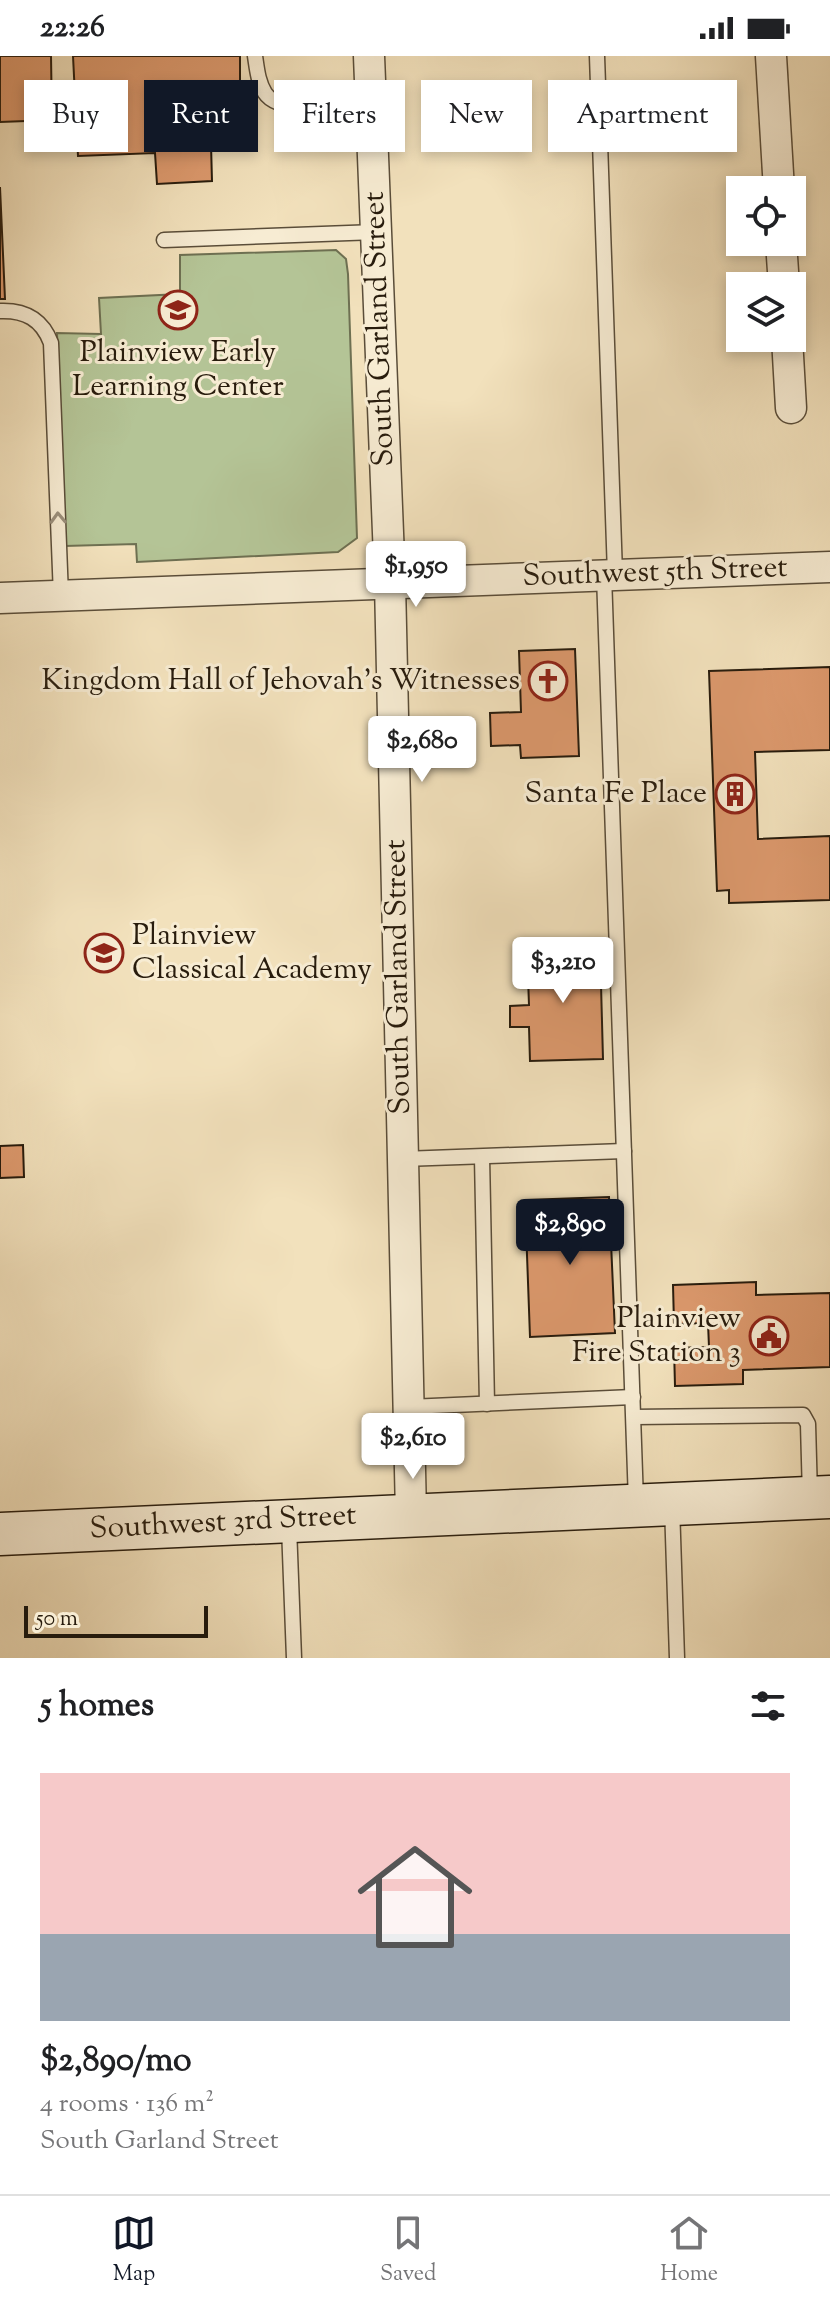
<!DOCTYPE html>
<html lang="en">
<head>
<meta charset="utf-8">
<style>
	:root { --surface:#fff; --page:#f2f2f2; --text:#202124; --muted:#757577; --line:#e0e0e0; --accent:#111827 }
	body { margin:0; font-family:"Sorts Mill Goudy",serif; background:var(--page); color:var(--text); height:100vh; display:flex; flex-direction:column; font-size:30px; white-space:nowrap }
	* { box-sizing:border-box; margin:0 }
	p { font-size:26px; color:var(--muted) }
	.icon { flex:none; width:44px; height:44px; fill:none; stroke:currentColor; stroke-width:2; stroke-linecap:round; stroke-linejoin:round }
	.map { position:relative; height:1602px; overflow:hidden }
	.details { display:flex; flex-direction:column; background:var(--surface); flex:1 }
	.details>* { flex:none }
	.top-card { position:absolute; left:24px; top:24px; width:782px; height:72px; display:flex; gap:16px }
	.tools { position:absolute; left:726px; top:120px; display:grid; gap:16px }
	.tools a { display:grid; place-items:center; width:80px; height:80px; border-radius:0px; background:var(--surface); box-shadow:0 4px 12px #0003; font-size:40px }
	.scale { position:absolute; left:24px; bottom:20px; width:184px; box-sizing:border-box; padding-left:8px; border:4px solid #281c0d; border-top:0; font-size:22px; line-height:28px; white-space:nowrap; color:#281c0d; -webkit-text-stroke:6px #f7ecd3; paint-order:stroke }
	.price { position:absolute; translate:-50% -68px; padding:0 18px; border-radius:8px; background:#fff; color:#222; font-size:26px; line-height:52px; filter:drop-shadow(0 2px 4px #0008) }
	.price::after { content:''; position:absolute; left:50%; top:48px; width:24px; height:18px; margin-left:-12px; background:inherit; clip-path:polygon(0 0,100% 0,50% 100%) }
	.price.on { background:var(--accent); color:#fff }
	ul { padding:0; list-style:none }
	li { display:grid; align-content:center; gap:16px; height:424px; padding:0 40px }
	li span { display:grid; place-items:center; height:248px; border-radius:0px; color:#555 }
	li>.icon { margin-inline-start:auto }
	span .icon { width:144px; height:144px; fill:#fffc; stroke-width:1 }
	li b { font-size:34px }
	h2 { display:flex; justify-content:space-between; align-items:center; height:96px; padding:0 40px; font-size:34px }
	.tag { padding:0 28px; border-radius:0px; background:var(--surface); box-shadow:0 4px 12px #0003; font-size:28px; line-height:72px }
	.tag.on { background:var(--accent); color:#fff }
	.status { display:flex; justify-content:space-between; align-items:center; height:56px; padding:0 40px; background:var(--surface); direction:ltr }
	.status svg { height:22px; fill:currentColor }
	.tab-bar { display:flex; justify-content:space-around; align-items:center; height:112px; border-top:2px solid var(--line); background:var(--surface); font-size:22px; color:var(--muted) }
	.tab-bar a { display:grid; justify-items:center; gap:4px }
	.tab-bar .on { color:var(--accent) }
	.map>svg:first-child { display:block }
	.green { fill:#b4c496; stroke:#6e7052; stroke-width:2 }
	.building { fill:#db986c; stroke:#281c0d; stroke-width:2 }
	.lines { fill:none; stroke-linecap:round; stroke-linejoin:round }
	.lane-casing { stroke:#5a4d39; stroke-width:17 }
	.street-casing { stroke:#5a4d39; stroke-width:33 }
	.secondary-casing { stroke:#281c0d; stroke-width:45 }
	.lane { stroke:#f7ecd3; stroke-width:14 }
	.street { stroke:#f7ecd3; stroke-width:30 }
	.secondary { stroke:#f7ecd3; stroke-width:42 }
	.oneway { stroke:#9a8e7a }
	.labels { text-anchor:middle; dominant-baseline:central; stroke-width:6; stroke-linejoin:round; paint-order:stroke }
	.street-label { font-size:30px; fill:#281c0d; stroke:#f7ecd3 }
	.poi-label { font-size:30px; fill:#281c0d; stroke:#f7ecd3; text-anchor:end }
</style>
</head>
<body>
<div class="status"><b>22:26</b><svg viewBox="0 0 49 12"><path d="M0 12V9h3v3zM5 12V6h3v6zM10 12V3h3v9zM15 12V0h3v12zM26 1h20v11H26zM47 4h2v5h-2z"/></svg></div>
<div class="map">
<svg width="830" height="1602" viewBox="0 0 830 1602">
	<rect width="100%" height="100%" fill="#f2e1bc"/>
	<filter id="stains"><feTurbulence type="fractalNoise" baseFrequency=".0025" numOctaves="4"/><feColorMatrix values="0 0 0 0 .2 0 0 0 0 .09 0 0 0 0 .02 0 0 0 .5 -.17"/></filter>
	<radialGradient id="worn" r=".72"><stop offset=".6" stop-color="#630" stop-opacity="0"/><stop offset="1" stop-color="#630" stop-opacity=".3"/></radialGradient>
	<polygon class="green" points="336,194 346,203 348,218 357,482 338,496 137,506 136,488 65,490 57,277 101,278 99,242 180,238 180,199"/>
	<g class="building">
		<polygon points="0,0 51,0 52,64 0,66"/>
		<polygon points="73,0 240,0 240,28 228,30 229,87 211,88 212,125 157,128 155,97 78,100"/>
		<polygon points="0,131 5,243 0,243"/>
		<polygon points="575,593 579,700 521,702 520,689 491,690 490,657 521,656 519,595"/>
		<polygon points="830,611 830,694 755,696 758,783 830,780 830,844 729,847 729,834 717,835 709,615"/>
		<polygon points="600,891 603,1003 530,1005 529,971 510,971 510,950 529,949 527,893"/>
		<polygon points="23,1089 24,1121 0,1122 0,1090"/>
		<polygon points="609,1141 615,1277 530,1281 525,1144"/>
		<polygon points="756,1226 756,1239 830,1237 830,1311 743,1314 743,1328 675,1330 674,1292 709,1291 708,1267 674,1268 673,1229"/>
	</g>
	<g class="lines">
		<g class="lane-casing">
			<g id="lane">
				<path d="M255,0C257,13 258,26 265,37C280,60 346,50 371,49"/>
				<polyline points="597,0 615,518"/>
				<polyline points="164,184 376,176"/>
				<path d="M0,255C25,254 42,263 51,287L61,540"/>
				<polyline points="604,519 636,1446"/>
				<polyline points="482,1101 487,1348"/>
				<polyline points="403,1103 624,1095"/>
				<polyline points="409,1351 633,1341"/>
				<polyline points="634,1361 803,1359 808,1368 810,1440"/>
				<polyline points="672,1450 677,1602"/>
				<polyline points="289,1471 294,1602"/>
			</g>
		</g>
		<g class="street-casing">
			<g id="street">
				<polyline points="369,0 390,527 411,1458"/>
				<polyline points="771,0 779,134"/>
				<polyline points="781,186 784,230"/>
				<polyline points="787,282 791,352"/>
				<polyline points="0,542 830,511"/>
			</g>
		</g>
		<g class="secondary-casing">
			<polyline id="secondary" points="0,1478 830,1441"/>
		</g>
		<use href="#lane" class="lane"/>
		<use href="#street" class="street"/>
		<use href="#secondary" class="secondary"/>
	</g>
	<defs><path id="oneway-chevron" d="M-2-3.5L2.5 0L-2 3.5" fill="none" stroke-width="1.6" stroke-linecap="round" stroke-linejoin="round" transform="scale(2)"/></defs>
	<use class="oneway" href="#oneway-chevron" transform="translate(58 462) rotate(-92)"/>
	<defs>
		<g id="school-ring" transform="scale(2)"><circle r="9.5" fill="#f7ecd3" stroke="#8f2418" stroke-width="1.5"/><path d="M0-5L7-2L0 1L-7-2ZM-4 1L0 2.5L4 1V4Q0 6-4 4Z" fill="#8f2418"/></g>
		<g id="church-ring" transform="scale(2)"><circle r="9.5" fill="#f7ecd3" stroke="#8f2418" stroke-width="1.5"/><path d="M-1.2-6h2.4v3.5h3.3v2.4h-3.3V6h-2.4V-.1h-3.3v-2.4h3.3Z" fill="#8f2418"/></g>
		<g id="building-ring" transform="scale(2)"><circle r="9.5" fill="#f7ecd3" stroke="#8f2418" stroke-width="1.5"/><path d="M-4-6H4V6H1V3H-1V6H-4ZM-2.5-4.3h1.7v1.8h-1.7ZM.8-4.3h1.7v1.8H.8ZM-2.5-1h1.7V.8h-1.7ZM.8-1h1.7V.8H.8Z" fill="#8f2418"/></g>
		<g id="civic-ring" transform="scale(2)"><circle r="9.5" fill="#f7ecd3" stroke="#8f2418" stroke-width="1.5"/><path d="M-.6-6.5H3V-4.5H.6V-3L4-1V1h2V6H-6V1h2V-1L-.6-3ZM-1.2 2.5V6h2.4V2.5Z" fill="#8f2418"/></g>
	</defs>
	<g fill-rule="evenodd">
		<use href="#school-ring" x="178" y="254"/>
		<use href="#church-ring" x="548" y="625"/>
		<use href="#building-ring" x="735" y="738"/>
		<use href="#school-ring" x="104" y="897"/>
		<use href="#civic-ring" x="769" y="1280"/>
	</g>
	<g class="labels">
		<g class="street-label">
			<text transform="translate(380 273) rotate(-92)">South Garland Street</text>
			<text transform="translate(655 517) rotate(-2)">Southwest 5th Street</text>
			<text transform="translate(399 921) rotate(-91)">South Garland Street</text>
			<text transform="translate(223 1467) rotate(-3)">Southwest 3rd Street</text>
		</g>
		<g class="poi-label">
			<text x="178" y="297" text-anchor="middle">Plainview Early<tspan x="178" dy="34">Learning Center</tspan></text>
			<text x="520" y="625">Kingdom Hall of Jehovah's Witnesses</text>
			<text x="707" y="738">Santa Fe Place</text>
			<text x="132" y="880" text-anchor="start">Plainview<tspan x="132" dy="34">Classical Academy</tspan></text>
			<text x="741" y="1263">Plainview<tspan x="741" dy="34">Fire Station 3</tspan></text>
		</g>
	</g>
	<rect width="100%" height="100%" filter="url(#stains)"/>
	<rect width="100%" height="100%" fill="url(#worn)"/>
</svg>
<div class="tools">
<a><svg class="icon" aria-label="locate" viewBox="0 0 24 24"><circle cx="12" cy="12" r="6"/><path d="M12 2v4M12 18v4M2 12h4M18 12h4"/></svg></a>
<a><svg class="icon" aria-label="layers" viewBox="0 0 24 24"><path d="M12 4l9 5-9 5-9-5zM3 14l9 5 9-5"/></svg></a>
</div>
<div class="scale">50 m</div>
<b class="price" style="left:416px;top:553px">$1,950</b>
<b class="price" style="left:422px;top:728px">$2,680</b>
<b class="price" style="left:563px;top:949px">$3,210</b>
<b class="price on" style="left:570px;top:1211px">$2,890</b>
<b class="price" style="left:413px;top:1425px">$2,610</b>
<div class="top-card">
<a class="tag">Buy</a>
<a class="tag on">Rent</a>
<a class="tag">Filters</a>
<a class="tag">New</a>
<a class="tag">Apartment</a>
</div>
</div>
<section class="details">
<h2>5 homes<svg class="icon" aria-label="filters" viewBox="0 0 24 24"><path d="M4 7h16M4 17h16"/><circle cx="9" cy="7" r="2"/><circle cx="15" cy="17" r="2"/></svg></h2>
<ul>
<li><span style="background:linear-gradient(#f6c9c9 65%,#9aa5b1 0)"><svg class="icon" aria-label="home" viewBox="0 0 24 24"><path d="M3 11l9-7 9 7M6 9v11h12V9"/></svg></span><div><b>$2,890/mo</b><p>4 rooms · 136 m²</p><p>South Garland Street</p></div></li>
</ul>
</section>
<nav class="tab-bar">
<a class="on"><svg class="icon" aria-label="map" viewBox="0 0 24 24"><path d="M3 6l6-2 6 2 6-2v14l-6 2-6-2-6 2zM9 4v14M15 6v14"/></svg>Map</a>
<a><svg class="icon" aria-label="saved" viewBox="0 0 24 24"><path d="M7 4h10v16l-5-4-5 4z"/></svg>Saved</a>
<a><svg class="icon" aria-label="home" viewBox="0 0 24 24"><path d="M3 11l9-7 9 7M6 9v11h12V9"/></svg>Home</a>
</nav>
</body>
</html>
